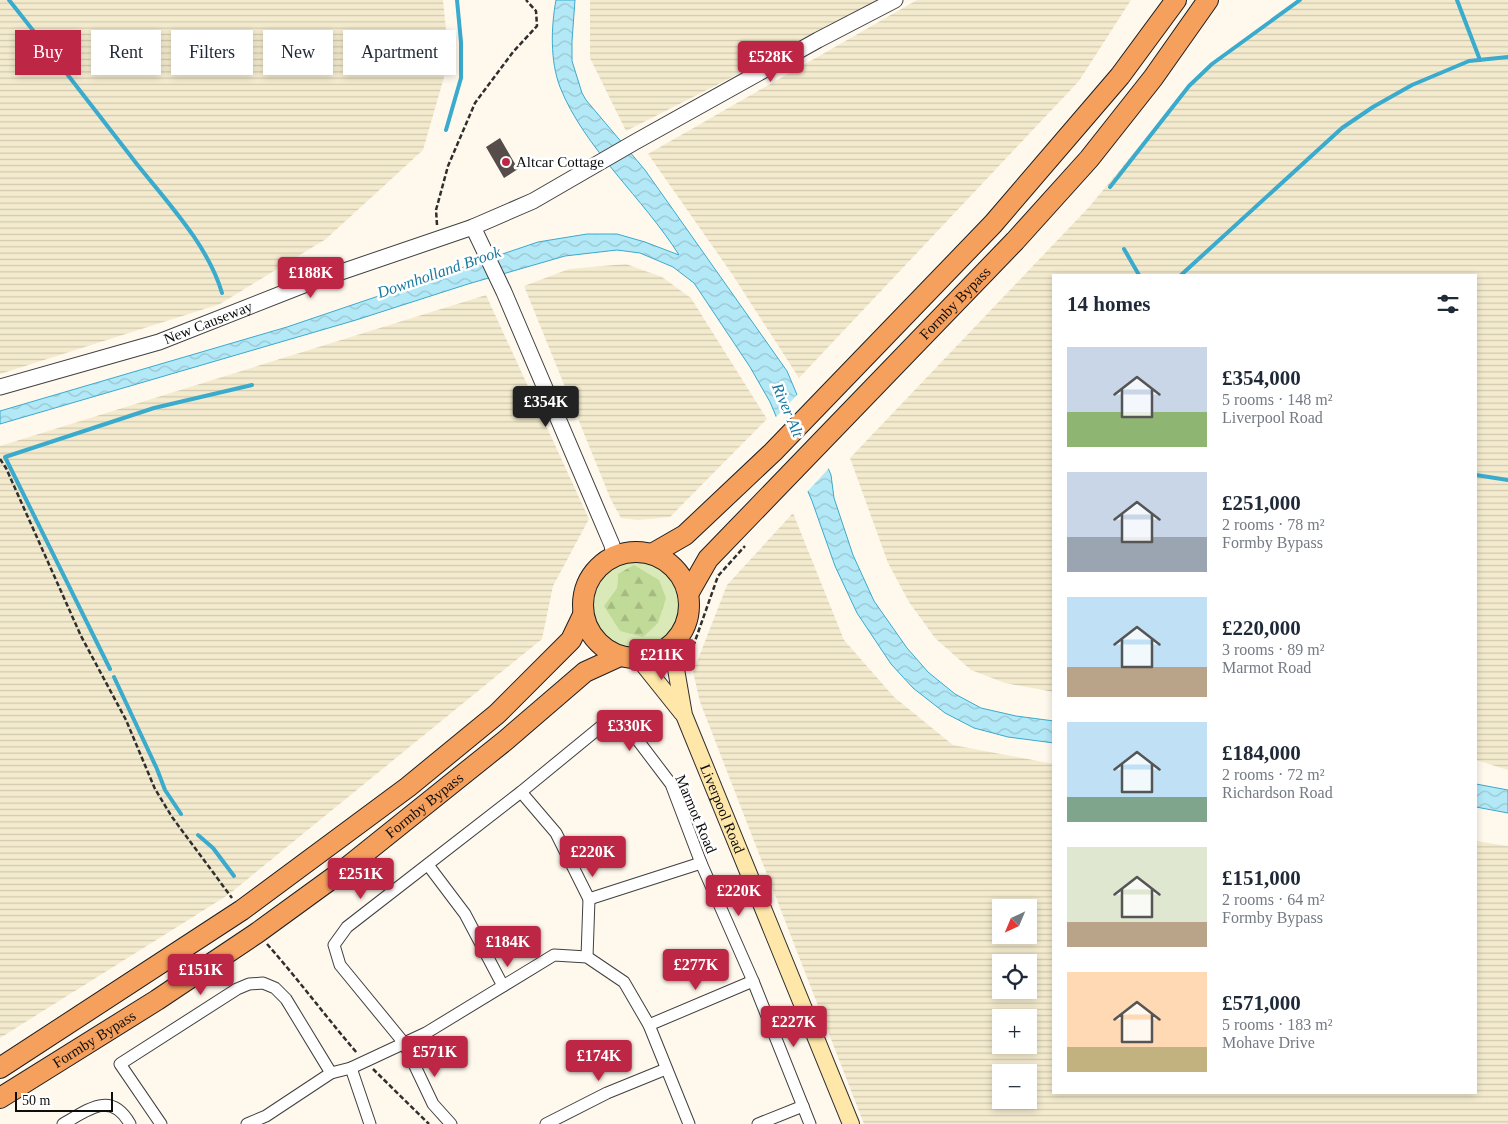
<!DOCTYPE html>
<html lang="en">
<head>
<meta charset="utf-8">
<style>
	:root { --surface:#fff; --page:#f6f6f7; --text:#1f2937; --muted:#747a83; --accent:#bd2645 }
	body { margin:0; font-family:"Times New Roman",serif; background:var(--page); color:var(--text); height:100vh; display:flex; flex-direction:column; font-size:19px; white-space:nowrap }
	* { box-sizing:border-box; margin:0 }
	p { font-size:16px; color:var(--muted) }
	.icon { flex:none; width:28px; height:28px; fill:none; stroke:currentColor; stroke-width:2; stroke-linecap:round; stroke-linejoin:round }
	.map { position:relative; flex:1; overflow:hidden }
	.drawer { position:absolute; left:1052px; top:274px; width:425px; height:820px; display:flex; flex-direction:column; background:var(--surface); border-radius:0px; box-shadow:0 2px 8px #0003 }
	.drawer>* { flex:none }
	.guide { position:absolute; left:15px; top:30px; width:475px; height:45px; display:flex; gap:10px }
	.needle { width:32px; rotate:224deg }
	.fabs { position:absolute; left:992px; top:899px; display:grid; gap:10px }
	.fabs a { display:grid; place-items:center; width:45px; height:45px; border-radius:0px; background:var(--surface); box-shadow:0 2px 8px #0003; font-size:25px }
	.scale { position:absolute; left:15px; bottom:12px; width:98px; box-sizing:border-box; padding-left:5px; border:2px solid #0d0d0d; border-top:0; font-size:14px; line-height:18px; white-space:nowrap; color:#0d0d0d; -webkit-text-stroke:4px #fff; paint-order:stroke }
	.price { position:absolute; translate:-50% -42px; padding:0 11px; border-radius:5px; background:var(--accent); color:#fff; font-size:16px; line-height:32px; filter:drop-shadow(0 1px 2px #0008) }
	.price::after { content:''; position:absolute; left:50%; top:30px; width:15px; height:11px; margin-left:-8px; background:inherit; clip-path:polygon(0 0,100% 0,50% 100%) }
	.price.on { background:#222; color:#fff }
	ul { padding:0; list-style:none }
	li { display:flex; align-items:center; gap:15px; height:125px; padding:0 15px }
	li span { display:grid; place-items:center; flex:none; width:140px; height:100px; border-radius:0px; color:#555 }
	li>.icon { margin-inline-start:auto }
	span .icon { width:60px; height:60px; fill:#fffc; stroke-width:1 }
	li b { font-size:21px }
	h2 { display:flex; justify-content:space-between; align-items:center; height:60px; padding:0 15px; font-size:21px }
	.tag { padding:0 18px; border-radius:0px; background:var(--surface); box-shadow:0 2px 8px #0003; font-size:18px; line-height:45px }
	.tag.on { background:var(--accent); color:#fff }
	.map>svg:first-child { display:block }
	.farmland { fill:url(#farmland-rules); fill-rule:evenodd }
	.grass { fill:#d9e9b7; fill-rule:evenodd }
	.forest { fill:url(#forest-firs) }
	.water { fill:url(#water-waves); stroke:#3aaacd }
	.pier { fill:#fff9ed }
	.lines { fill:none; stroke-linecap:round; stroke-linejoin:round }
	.stream { stroke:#3aaacd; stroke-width:4 }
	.building { fill:#564c4a }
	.minor-casing { stroke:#404040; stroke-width:13 }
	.tertiary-casing { stroke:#404040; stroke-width:17 }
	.secondary-casing { stroke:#2f2f2f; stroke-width:18 }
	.trunk-casing { stroke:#1e1e1e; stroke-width:22 }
	.path { stroke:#2f2f2f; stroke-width:2.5; stroke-dasharray:5 2.5; stroke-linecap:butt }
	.minor { stroke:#fff; stroke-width:11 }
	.tertiary { stroke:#fff; stroke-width:15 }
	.secondary { stroke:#fee7a9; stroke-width:16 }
	.trunk { stroke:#f6a05e; stroke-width:20 }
	.poi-dot { fill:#bd2645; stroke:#fff; stroke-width:2 }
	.labels { text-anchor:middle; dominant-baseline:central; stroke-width:5; stroke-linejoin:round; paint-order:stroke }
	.poi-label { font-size:15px; fill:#0d0d0d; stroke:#fff; text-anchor:start }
	.street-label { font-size:15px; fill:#0d0d0d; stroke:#fff }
	.water-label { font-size:16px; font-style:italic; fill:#17799e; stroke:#fff }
</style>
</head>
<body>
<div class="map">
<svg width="1508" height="1124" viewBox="0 0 1508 1124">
	<defs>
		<pattern id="farmland-rules" width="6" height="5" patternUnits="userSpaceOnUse" patternTransform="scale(1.25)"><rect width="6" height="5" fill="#f4ebce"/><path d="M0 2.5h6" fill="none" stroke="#d0c8b0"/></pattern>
		<pattern id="forest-firs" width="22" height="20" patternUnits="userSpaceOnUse" patternTransform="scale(1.25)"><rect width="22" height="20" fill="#c0da97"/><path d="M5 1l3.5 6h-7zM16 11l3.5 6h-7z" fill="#a4ba81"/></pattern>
		<pattern id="water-waves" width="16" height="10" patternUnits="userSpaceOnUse" patternTransform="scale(1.25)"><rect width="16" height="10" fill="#b3e8f6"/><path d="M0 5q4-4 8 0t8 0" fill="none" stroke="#99c6d2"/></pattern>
	</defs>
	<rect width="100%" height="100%" fill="#fff9ed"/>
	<g class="farmland">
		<polygon points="0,0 443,0 449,60 423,150 326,239 220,304 0,374"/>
		<polygon points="590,0 884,0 626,131 590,58"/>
		<polygon points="917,0 1131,0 1079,81 799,378 732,274 648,154"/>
		<polygon points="1300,0 1508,0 1508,770 1476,760 1476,275 1054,275 1054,692 1005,683 971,670 935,638 909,602 888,563 850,458 1089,207 1189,86 1212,64"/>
		<polygon points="626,264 662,277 691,298 767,419 670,517 638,520 621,518 611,500 524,286 569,269"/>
		<polygon points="486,295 589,519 553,586 542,639 228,895 0,1038 0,446"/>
		<path d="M793,513L844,640L894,697L953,745L1054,764V1092H1476V841L1508,846V1124H864L700,702L693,672L727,585ZM1001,908H1029V935H1001ZM1001,962H1029V990H1001ZM1001,1018H1029V1045H1001ZM1029,1072V1100H1001V1072Z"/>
	</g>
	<path class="grass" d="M628,562C689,556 699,638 645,648C591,659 569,581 628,562ZM618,574L620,631L605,605L617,588Z"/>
	<polygon class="forest" points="634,565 659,580 666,598 658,623 643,637 620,631 604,606 617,588 618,574"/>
	<g class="water">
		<path d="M556,0H575L572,41V61L582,93L586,100L645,170L787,371L831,475L834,498L853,555L874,601L907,648L928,672L955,694L981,708L1016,716L1054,721V743L1008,737L974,728L945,713L913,688L891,664L857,613L835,566L812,501L770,402L750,367L694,283L673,267L640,253L617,250L565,256L468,284L356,320L0,424V411L287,327L538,242L587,234H617L645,242L679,255C644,199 584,148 560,87C550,61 551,27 556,0Z"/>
		<polygon points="1476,784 1508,790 1508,813 1476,807"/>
	</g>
	<polygon class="pier" points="799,393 830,467 806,493 774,419"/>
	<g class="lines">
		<g class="stream">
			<path d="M9,0C52,54 94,109 136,163C167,202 208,245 222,293"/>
			<polyline points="1457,0 1480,60"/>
			<polyline points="446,130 461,78 461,42 457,0"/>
			<polyline points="1110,187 1189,86 1212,64 1300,0"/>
			<polyline points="1124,249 1139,275"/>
			<polyline points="1181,275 1342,128 1373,107 1412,85 1469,61 1508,57"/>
			<polyline points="1476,475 1508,480"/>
			<polyline points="110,669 5,457 154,408 252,385"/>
			<polyline points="114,677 157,769 165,790 181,814"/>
			<polyline points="198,835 213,848 234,876"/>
		</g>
	</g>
	<polygon class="building" points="500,138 518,169 504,178 486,147"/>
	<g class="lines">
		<g class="minor-casing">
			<g id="minor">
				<polyline points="521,792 556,833 589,899 701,863"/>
				<polyline points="428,865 465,914 503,986"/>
				<polyline points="587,957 589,899"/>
				<polyline points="649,1025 753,981"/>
				<polyline points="351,1068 370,1124"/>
				<path d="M63,1124C88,1110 111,1090 130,1124"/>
				<polyline points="161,1124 120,1064 237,989 249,984 263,983 275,988 286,999 331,1073"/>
				<polyline points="247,1124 266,1116 331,1073 351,1068 426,1033 554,955 587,957 624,982 649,1025 689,1124"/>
				<polyline points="451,1124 433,1104 404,1043 340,965 334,945 347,927 521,792 604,724 627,726 671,784 701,863 753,981 810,1124"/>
				<polyline points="546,1124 607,1093 666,1069"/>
				<polyline points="758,1124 803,1106"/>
			</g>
		</g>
		<g class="tertiary-casing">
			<g id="tertiary">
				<polyline points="473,227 504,292 612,545 614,556"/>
				<path id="s1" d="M0,387L159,342L309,283L473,227L533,201L635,142L818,40L895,0"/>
			</g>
		</g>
		<g class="secondary-casing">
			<g id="secondary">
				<path id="s2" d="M674,643L676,669L684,715L851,1124"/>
				<polyline points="638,658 682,713"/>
			</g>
		</g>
		<g class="trunk-casing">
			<g id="trunk">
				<circle cx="636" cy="605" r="53"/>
				<polyline points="652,554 685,535 773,452 993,224 1120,76 1176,0"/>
				<path id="s3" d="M688,594L708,559L1015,241L1089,159L1153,78L1208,0"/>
				<polyline points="0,1068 242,910 408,787 497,714 571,640 583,615"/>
				<path id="s4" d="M0,1098L157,1000L257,933L345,869L506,740L585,672L620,656"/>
			</g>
		</g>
		<g class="path">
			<polyline points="437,225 436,210 448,166 475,103 513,52 537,26 536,11 526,0"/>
			<polyline points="0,459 6,468 81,636 126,720 155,789 172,817 232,898"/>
			<polyline points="688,652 694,644 718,576 745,546"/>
			<path d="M267,944C298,979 326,1017 357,1053"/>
			<polyline points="373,1069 429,1124"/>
		</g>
		<use href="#minor" class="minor"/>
		<use href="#tertiary" class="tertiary"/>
		<use href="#secondary" class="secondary"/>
		<use href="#trunk" class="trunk"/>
	</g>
	<circle class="poi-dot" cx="506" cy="162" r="5"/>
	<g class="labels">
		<g class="poi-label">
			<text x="516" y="162">Altcar Cottage</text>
		</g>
		<g class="street-label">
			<text stroke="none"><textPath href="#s3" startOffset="396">Formby Bypass</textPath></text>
			<text stroke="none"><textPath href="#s1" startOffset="218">New Causeway</textPath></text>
			<text stroke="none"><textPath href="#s4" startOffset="516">Formby Bypass</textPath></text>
			<text stroke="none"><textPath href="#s2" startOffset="174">Liverpool Road</textPath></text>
			<text transform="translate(696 814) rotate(67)">Marmot Road</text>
			<text stroke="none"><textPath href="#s4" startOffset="111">Formby Bypass</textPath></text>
		</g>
		<g class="water-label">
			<text transform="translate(439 272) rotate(-19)">Downholland Brook</text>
			<text transform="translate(788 410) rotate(67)">River Alt</text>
		</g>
	</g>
</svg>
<div class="fabs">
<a><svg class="needle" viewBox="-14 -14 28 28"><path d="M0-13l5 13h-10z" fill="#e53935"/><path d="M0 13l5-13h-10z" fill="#747a83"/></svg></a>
<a><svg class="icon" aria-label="locate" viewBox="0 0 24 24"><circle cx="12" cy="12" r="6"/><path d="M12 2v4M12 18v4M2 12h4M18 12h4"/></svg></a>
<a>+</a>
<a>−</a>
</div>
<div class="scale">50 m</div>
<b class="price" style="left:771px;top:83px">£528K</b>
<b class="price" style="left:311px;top:299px">£188K</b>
<b class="price on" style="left:546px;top:428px">£354K</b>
<b class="price" style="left:662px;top:681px">£211K</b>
<b class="price" style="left:630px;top:752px">£330K</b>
<b class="price" style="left:593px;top:878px">£220K</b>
<b class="price" style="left:361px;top:900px">£251K</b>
<b class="price" style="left:739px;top:917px">£220K</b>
<b class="price" style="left:508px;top:968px">£184K</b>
<b class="price" style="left:696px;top:991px">£277K</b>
<b class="price" style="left:201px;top:996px">£151K</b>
<b class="price" style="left:794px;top:1048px">£227K</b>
<b class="price" style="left:435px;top:1078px">£571K</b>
<b class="price" style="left:599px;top:1082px">£174K</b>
<div class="guide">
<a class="tag on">Buy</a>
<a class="tag">Rent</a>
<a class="tag">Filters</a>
<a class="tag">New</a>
<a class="tag">Apartment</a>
</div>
<section class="drawer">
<h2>14 homes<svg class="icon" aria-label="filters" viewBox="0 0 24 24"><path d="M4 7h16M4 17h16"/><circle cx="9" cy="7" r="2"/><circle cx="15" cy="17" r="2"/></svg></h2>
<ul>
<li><span style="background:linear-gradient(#c9d6e8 65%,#8fb573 0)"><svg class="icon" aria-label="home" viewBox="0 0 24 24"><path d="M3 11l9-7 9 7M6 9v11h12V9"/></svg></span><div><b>£354,000</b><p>5 rooms · 148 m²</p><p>Liverpool Road</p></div></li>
<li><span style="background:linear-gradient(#c9d6e8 65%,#9aa5b1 0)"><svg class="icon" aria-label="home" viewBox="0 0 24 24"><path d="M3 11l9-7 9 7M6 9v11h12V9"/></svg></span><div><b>£251,000</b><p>2 rooms · 78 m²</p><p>Formby Bypass</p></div></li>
<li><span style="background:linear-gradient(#bfe0f5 70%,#b9a48a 0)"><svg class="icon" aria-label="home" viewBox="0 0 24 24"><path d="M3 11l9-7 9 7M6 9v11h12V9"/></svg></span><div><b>£220,000</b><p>3 rooms · 89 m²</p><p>Marmot Road</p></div></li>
<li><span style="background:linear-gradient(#bfe0f5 75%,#7fa58c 0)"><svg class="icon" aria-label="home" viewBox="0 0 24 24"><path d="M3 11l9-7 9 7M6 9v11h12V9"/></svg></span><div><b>£184,000</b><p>2 rooms · 72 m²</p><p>Richardson Road</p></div></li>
<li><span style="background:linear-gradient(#dfe7d0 75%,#b9a48a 0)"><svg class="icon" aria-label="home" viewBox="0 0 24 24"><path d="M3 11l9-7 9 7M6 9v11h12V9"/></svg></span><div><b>£151,000</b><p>2 rooms · 64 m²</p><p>Formby Bypass</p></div></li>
<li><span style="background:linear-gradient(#ffd9b3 75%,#c2b280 0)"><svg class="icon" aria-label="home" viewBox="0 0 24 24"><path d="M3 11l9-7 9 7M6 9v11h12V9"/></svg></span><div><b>£571,000</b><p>5 rooms · 183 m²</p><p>Mohave Drive</p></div></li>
</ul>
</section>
</div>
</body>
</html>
